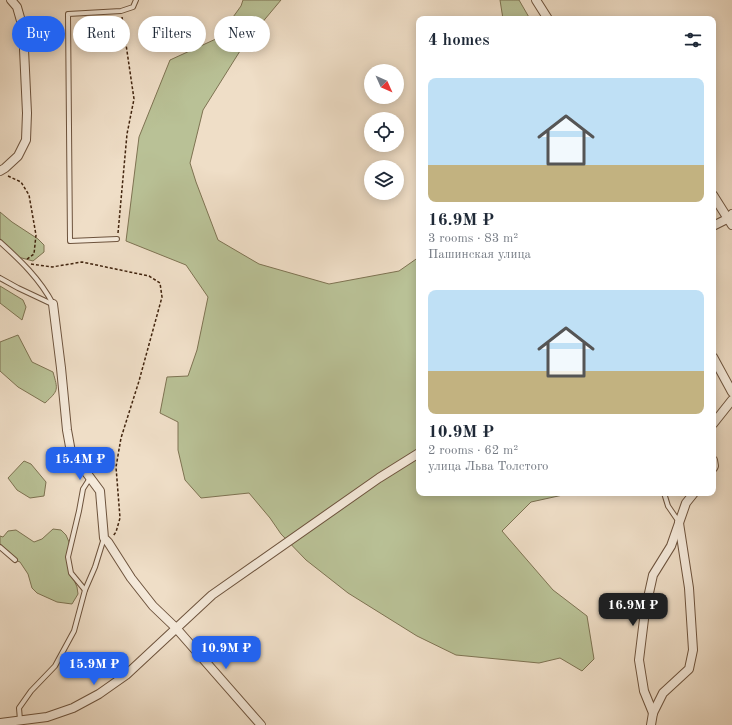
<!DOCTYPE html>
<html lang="en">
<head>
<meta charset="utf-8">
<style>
	:root { --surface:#fff; --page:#f6f6f7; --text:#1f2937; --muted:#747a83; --accent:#2563eb }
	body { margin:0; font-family:"Old Standard TT",serif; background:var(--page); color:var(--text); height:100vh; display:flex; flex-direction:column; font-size:15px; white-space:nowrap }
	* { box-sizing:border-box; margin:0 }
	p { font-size:13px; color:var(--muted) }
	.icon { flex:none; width:22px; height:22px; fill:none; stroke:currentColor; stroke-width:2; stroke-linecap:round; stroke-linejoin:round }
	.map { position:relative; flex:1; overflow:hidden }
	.details { position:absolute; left:416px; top:16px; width:300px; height:480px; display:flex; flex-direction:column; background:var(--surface); border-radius:8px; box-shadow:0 2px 10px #0003 }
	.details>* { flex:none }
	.banner { position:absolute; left:12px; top:16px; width:344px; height:36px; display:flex; gap:8px }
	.needle { width:26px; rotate:135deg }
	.tools { position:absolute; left:364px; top:64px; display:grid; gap:8px }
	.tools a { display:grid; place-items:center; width:40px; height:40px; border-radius:50%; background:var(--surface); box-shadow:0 2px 10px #0003; font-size:20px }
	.price { position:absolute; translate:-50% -34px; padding:0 9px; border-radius:8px; background:var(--accent); color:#fff; font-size:13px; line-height:26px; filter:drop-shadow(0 1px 2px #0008) }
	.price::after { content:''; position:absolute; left:50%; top:24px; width:12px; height:9px; margin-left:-6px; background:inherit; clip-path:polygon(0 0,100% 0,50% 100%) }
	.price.current { background:#222; color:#fff }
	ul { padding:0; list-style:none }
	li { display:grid; align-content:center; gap:8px; height:212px; padding:0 12px }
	li span { display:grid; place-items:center; height:124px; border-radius:8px; color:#555 }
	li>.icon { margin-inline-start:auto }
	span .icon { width:72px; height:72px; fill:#fffc; stroke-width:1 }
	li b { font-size:17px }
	h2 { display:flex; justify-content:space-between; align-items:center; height:48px; padding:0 12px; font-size:17px }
	.tag { padding:0 14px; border-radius:18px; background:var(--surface); box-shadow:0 2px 10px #0003; font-size:14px; line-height:36px }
	.tag.current { background:var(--accent); color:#fff }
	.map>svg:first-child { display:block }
	.green { fill:#b9c196; stroke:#7e7352 }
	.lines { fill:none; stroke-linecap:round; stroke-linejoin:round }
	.lane-casing { stroke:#6d533d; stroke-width:6 }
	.street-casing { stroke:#6d533d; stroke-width:10 }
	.path { stroke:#42250f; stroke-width:1.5; stroke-dasharray:3 2; stroke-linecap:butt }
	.lane { stroke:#f5eadb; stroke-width:4 }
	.street { stroke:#f5eadb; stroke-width:8 }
</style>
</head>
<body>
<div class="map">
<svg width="732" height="725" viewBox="0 0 732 725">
	<rect width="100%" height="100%" fill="#efdec7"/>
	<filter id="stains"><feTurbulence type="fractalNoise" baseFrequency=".005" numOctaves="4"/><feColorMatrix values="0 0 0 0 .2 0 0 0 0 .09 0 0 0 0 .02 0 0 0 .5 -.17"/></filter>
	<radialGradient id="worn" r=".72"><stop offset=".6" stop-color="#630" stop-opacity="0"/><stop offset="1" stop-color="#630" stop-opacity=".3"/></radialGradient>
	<g class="green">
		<polygon points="243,0 281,0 245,43 203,110 190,163 196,182 218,240 259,264 329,284 399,271 419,257 419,493 572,493 531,502 502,531 553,590 587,616 594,659 582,671 560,658 539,663 456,655 417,636 348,593 306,560 281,534 270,518 249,493 201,498 185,480 178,450 178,422 160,413 167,377 188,376 197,350 208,297 186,265 126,241 139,137 170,60 218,38 241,6"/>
		<polygon points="500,0 519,0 530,19 503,19"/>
		<polygon points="0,212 12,222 38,239 44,245 44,252 33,261 18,257 0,240"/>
		<polygon points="0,286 23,300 26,307 22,320 0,303"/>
		<path d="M18,335L32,362L53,372C58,390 59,390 45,403L18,387L0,371V342Z"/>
		<polygon points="24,461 31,464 46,482 44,496 30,498 17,490 8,478"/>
		<polygon points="53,529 61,530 66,535 69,542 70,549 68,557 71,573 77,587 78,594 72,604 57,602 37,593 32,588 28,574 20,562 15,560 0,546 0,536 3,537 8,531 16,530 34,542 42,539"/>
	</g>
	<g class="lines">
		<g class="lane-casing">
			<g id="lane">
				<polyline points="117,239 70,241 68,14 121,11 133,7 136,0"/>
				<path d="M0,242C20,260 40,279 53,304"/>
				<polyline points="0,278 18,288 52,304"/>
				<polyline points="664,493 668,506 679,522"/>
				<polyline points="0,547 15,560"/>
				<polyline points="85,590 71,573 68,557 79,511 83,489 90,478"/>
				<polyline points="20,720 19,708 31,691 55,666 74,631 85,590 95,567 104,538"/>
			</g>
		</g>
		<g class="street-casing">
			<g id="street">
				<polyline points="536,0 548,19"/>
				<polyline points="0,171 5,168 18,156 26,140 27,113 23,28 17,7 11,0"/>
				<polyline points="713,195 732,225"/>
				<polyline points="713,226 727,219 732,214"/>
				<polyline points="53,304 61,368 67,430 71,452 100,491 104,538 108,542 131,578 153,606 176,628 261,725"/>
				<polyline points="713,357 732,392"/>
				<polyline points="713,424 732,400"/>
				<polyline points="713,460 714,466 713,468"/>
				<polyline points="653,713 644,691 639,660 645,611 653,575 671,546 686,503 694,493"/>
				<polyline points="0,723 47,717 73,708 99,694 126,675 212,595 379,478 419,453"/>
				<polyline points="651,725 653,713 663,693 689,669 693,650 689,588 679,523"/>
			</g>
		</g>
		<g class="path">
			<polyline points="8,176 21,182 29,195 36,235 34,254 26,260"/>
			<polyline points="118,233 127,134 134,99 122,17"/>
			<polyline points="31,264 52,267 82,262 149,276 160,283 162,297 139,381 121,438 116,467 120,518 116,532 113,536"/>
		</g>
		<use href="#lane" class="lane"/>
		<use href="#street" class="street"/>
	</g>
	<rect width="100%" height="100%" filter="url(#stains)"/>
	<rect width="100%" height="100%" fill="url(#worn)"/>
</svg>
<div class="tools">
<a><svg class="needle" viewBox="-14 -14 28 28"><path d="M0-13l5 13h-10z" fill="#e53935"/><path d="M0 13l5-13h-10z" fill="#747a83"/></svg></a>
<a><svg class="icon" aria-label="locate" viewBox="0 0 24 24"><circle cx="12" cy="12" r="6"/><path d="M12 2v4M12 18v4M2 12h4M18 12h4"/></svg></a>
<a><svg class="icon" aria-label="layers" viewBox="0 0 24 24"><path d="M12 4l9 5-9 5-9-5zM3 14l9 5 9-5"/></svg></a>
</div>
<b class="price" style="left:80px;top:481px">15.4M ₽</b>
<b class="price current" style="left:633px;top:627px">16.9M ₽</b>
<b class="price" style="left:226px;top:670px">10.9M ₽</b>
<b class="price" style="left:94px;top:686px">15.9M ₽</b>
<div class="banner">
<a class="tag current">Buy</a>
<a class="tag">Rent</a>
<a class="tag">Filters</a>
<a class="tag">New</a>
</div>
<section class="details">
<h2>4 homes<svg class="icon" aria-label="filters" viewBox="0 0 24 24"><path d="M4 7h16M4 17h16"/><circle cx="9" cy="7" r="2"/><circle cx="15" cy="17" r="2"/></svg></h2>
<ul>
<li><span style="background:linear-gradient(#bfe0f5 70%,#c2b280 0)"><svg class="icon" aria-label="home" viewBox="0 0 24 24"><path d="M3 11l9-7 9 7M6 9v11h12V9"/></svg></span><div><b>16.9M ₽</b><p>3 rooms · 83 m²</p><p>Пашинская улица</p></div></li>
<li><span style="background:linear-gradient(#bfe0f5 65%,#c2b280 0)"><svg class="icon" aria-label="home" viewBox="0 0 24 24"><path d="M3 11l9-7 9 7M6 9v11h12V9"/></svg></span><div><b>10.9M ₽</b><p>2 rooms · 62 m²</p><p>улица Льва Толстого</p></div></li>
</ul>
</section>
</div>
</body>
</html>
